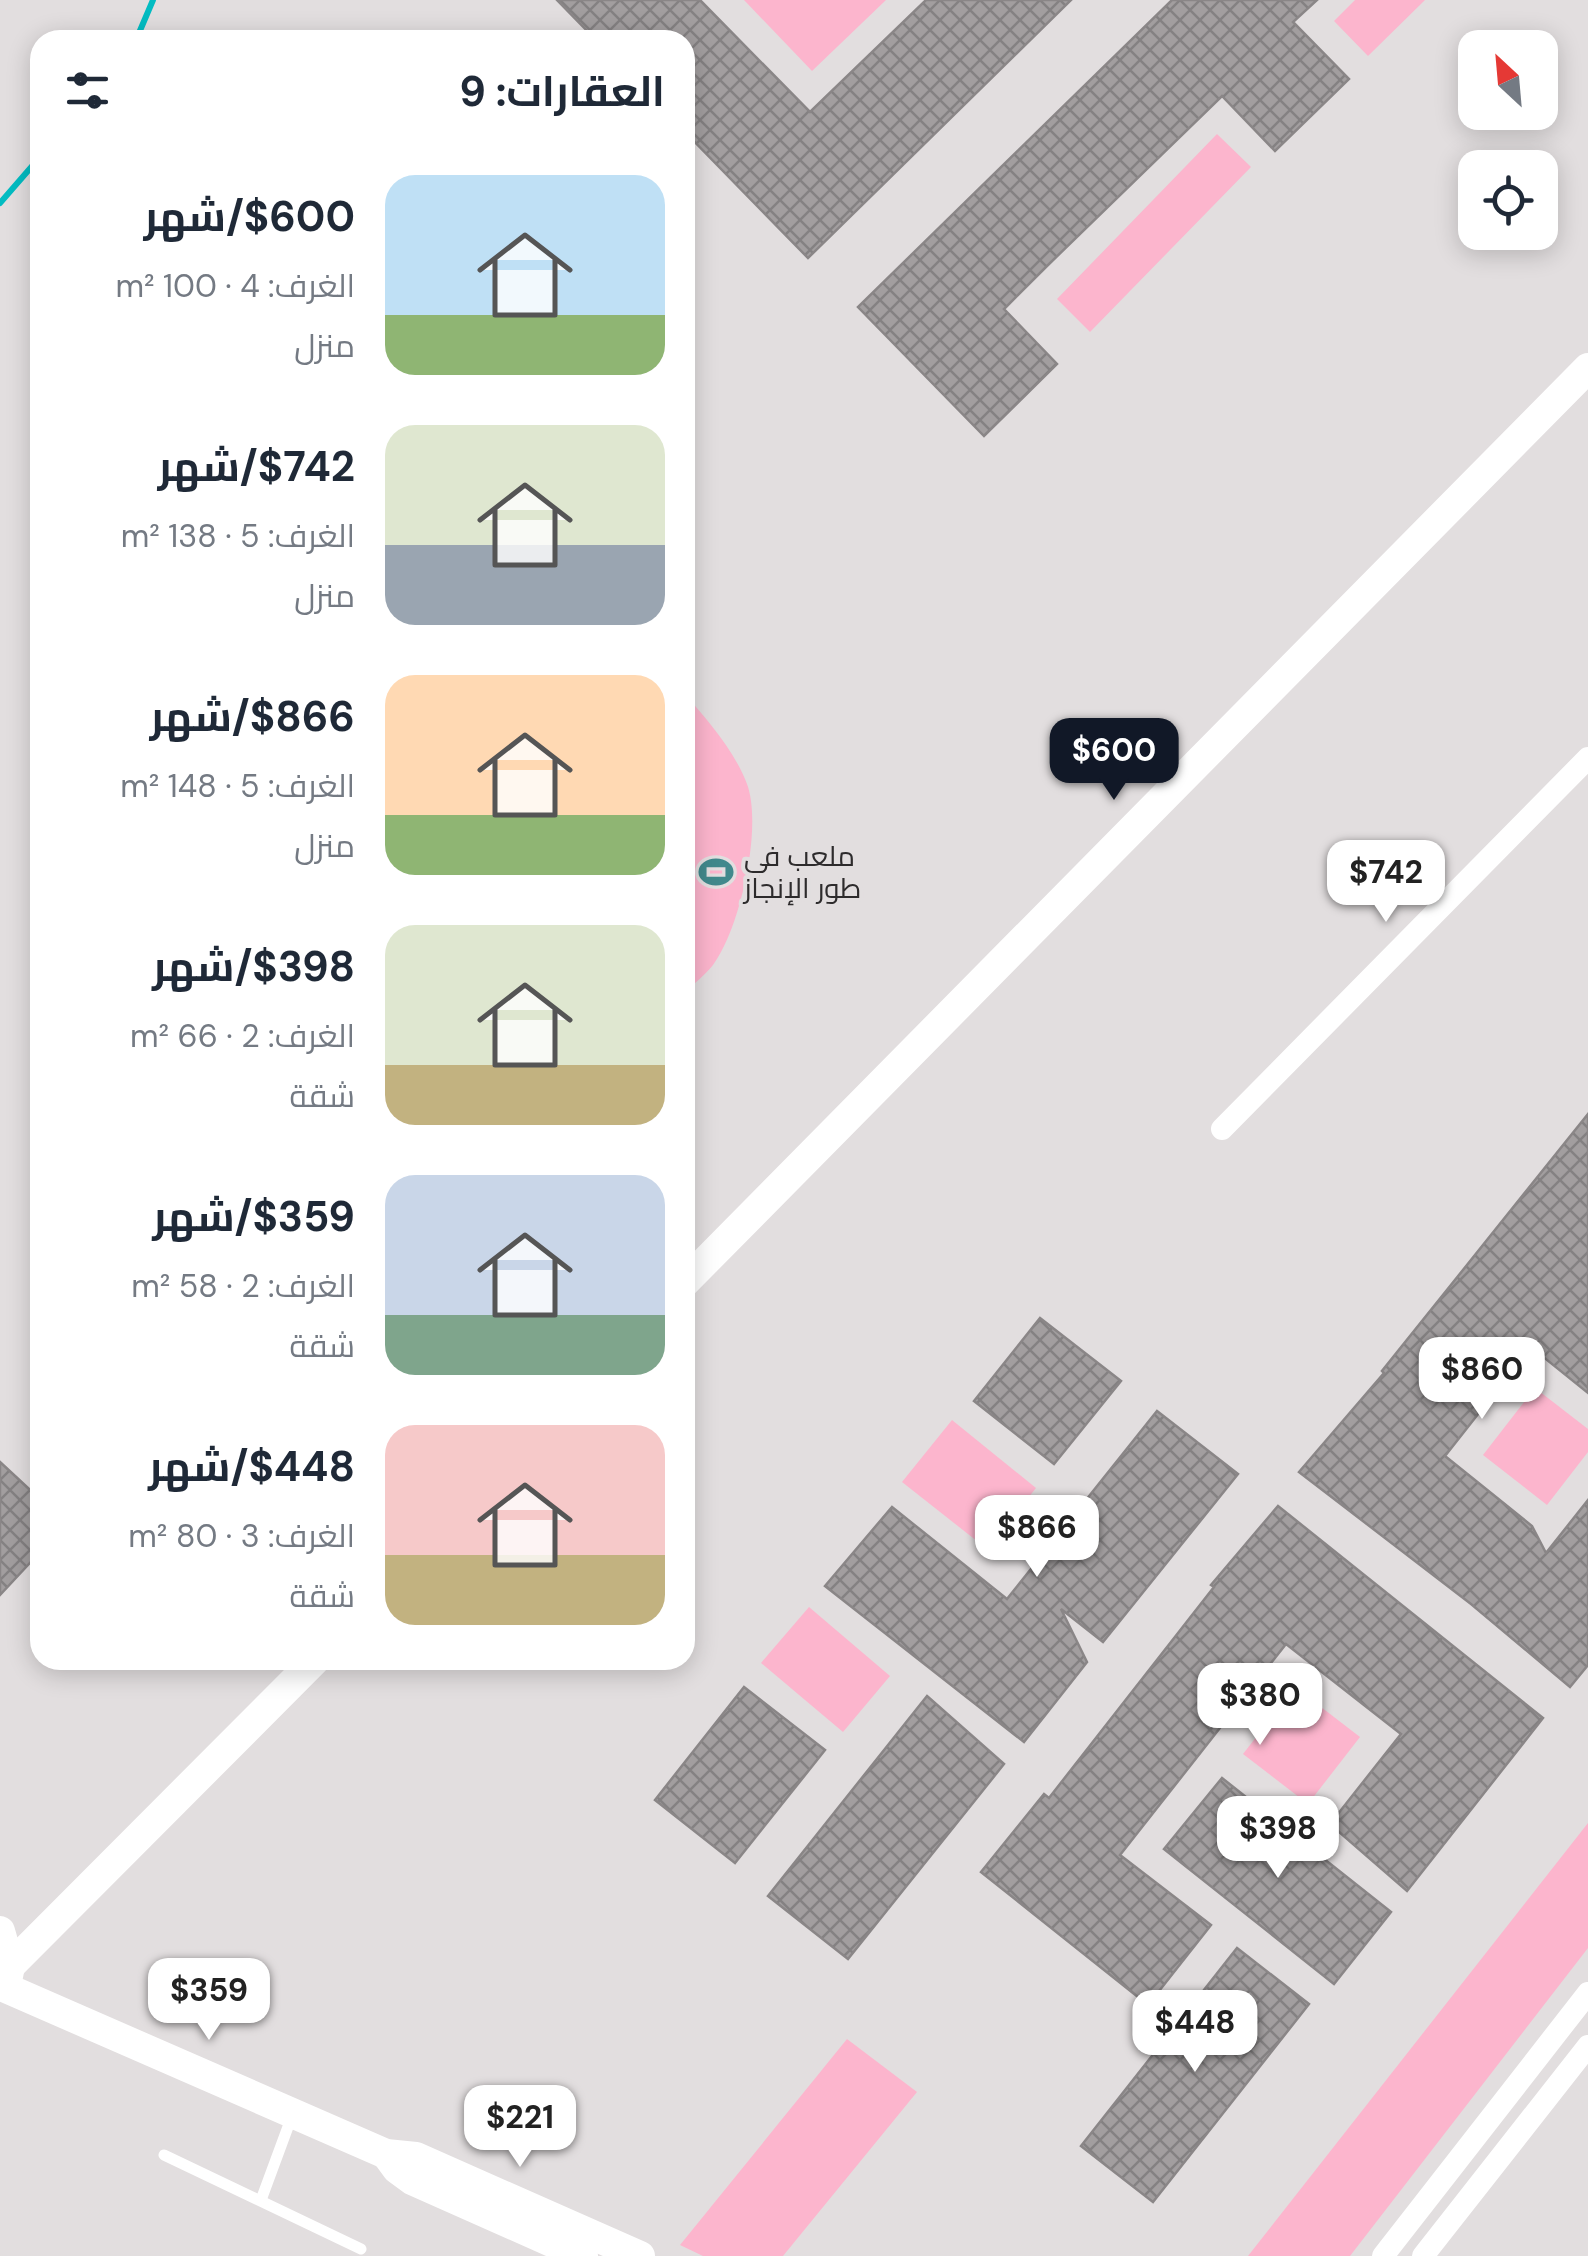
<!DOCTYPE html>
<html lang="ar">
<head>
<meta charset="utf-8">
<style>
	:root { --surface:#fff; --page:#f6f6f7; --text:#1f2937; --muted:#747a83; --accent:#111827 }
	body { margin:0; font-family:"DM Sans",Cairo,sans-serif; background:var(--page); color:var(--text); direction:rtl; height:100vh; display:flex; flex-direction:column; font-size:38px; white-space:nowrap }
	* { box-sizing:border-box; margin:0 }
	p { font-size:32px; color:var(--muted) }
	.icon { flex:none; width:55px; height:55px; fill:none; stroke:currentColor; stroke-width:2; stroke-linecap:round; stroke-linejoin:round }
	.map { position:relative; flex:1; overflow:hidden; direction:ltr }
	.panel { position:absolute; left:30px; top:30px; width:665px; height:1640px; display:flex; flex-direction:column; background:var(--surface); border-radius:30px; box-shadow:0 5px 25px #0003; direction:rtl }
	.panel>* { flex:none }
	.needle { width:65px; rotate:334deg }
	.tools { position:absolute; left:1458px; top:30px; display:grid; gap:20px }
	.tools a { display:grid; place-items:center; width:100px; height:100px; border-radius:20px; background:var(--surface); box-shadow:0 5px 25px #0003; font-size:50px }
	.price { position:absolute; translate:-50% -85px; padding:0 22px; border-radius:20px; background:#fff; color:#222; font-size:32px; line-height:65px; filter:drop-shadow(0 2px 5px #0008) }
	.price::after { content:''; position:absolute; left:50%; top:60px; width:30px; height:22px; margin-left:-15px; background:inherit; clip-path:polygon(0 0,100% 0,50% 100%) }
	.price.on { background:var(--accent); color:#fff }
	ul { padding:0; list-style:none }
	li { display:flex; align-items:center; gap:30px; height:250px; padding:0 30px }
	li span { display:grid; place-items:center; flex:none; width:280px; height:200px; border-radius:30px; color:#555 }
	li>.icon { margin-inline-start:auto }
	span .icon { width:120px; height:120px; fill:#fffc; stroke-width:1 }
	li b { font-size:42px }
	h2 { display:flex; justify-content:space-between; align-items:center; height:120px; padding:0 30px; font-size:42px }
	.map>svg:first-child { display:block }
	.green { fill:#fcb5cd }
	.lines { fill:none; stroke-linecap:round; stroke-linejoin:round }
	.stream { stroke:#03bcc2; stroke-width:6 }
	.building { fill:url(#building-cross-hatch); stroke:#8a8687; stroke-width:2.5 }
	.lane { stroke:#fff; stroke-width:11 }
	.street { stroke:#fff; stroke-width:22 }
	.secondary { stroke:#fff; stroke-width:30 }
	.labels { text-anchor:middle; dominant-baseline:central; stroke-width:8; stroke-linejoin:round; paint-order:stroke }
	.poi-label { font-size:28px; fill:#2d2b2c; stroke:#e2dedf; text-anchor:start }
</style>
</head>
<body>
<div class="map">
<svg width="1588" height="2256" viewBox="0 0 1588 2256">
	<defs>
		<pattern id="building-cross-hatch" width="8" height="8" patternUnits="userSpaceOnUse" patternTransform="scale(2.5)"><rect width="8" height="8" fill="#a29e9f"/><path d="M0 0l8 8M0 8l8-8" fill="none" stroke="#848182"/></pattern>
	</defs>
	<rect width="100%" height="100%" fill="#e2dedf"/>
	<g class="green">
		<polygon points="744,0 886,0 812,71"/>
		<polygon points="1355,0 1425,0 1368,56 1334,21"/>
		<polygon points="1217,134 1251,167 1090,332 1057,299"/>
		<path d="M685,694C708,721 734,750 747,784C763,827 740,929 713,965C705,975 694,984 685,992Z"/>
		<polygon points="1535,1388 1588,1429 1588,1452 1547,1505 1483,1455"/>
		<polygon points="952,1420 1036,1488 987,1549 902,1482"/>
		<polygon points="809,1607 890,1676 843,1732 761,1663"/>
		<polygon points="1295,1687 1360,1737 1308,1804 1243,1754"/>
		<polygon points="1588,1823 1588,1948 1350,2256 1248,2256"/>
		<polygon points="847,2039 917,2092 783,2256 703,2256 680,2245"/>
	</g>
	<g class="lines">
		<g class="stream">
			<polyline points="136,40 153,0"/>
			<polyline points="0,203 40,157"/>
		</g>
	</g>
	<g class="building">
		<polygon points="557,0 700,0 810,112 926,0 1071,0 808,258 685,132 685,40 596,40"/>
		<polygon points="1172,0 1317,0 1293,22 1349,79 1275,151 1222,96 1047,266 1004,309 1057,364 984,436 858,307"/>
		<polygon points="1588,1114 1588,1393 1531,1347 1445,1456 1532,1526 1546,1553 1588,1500 1588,1665 1570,1687 1471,1604 1299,1472 1384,1373 1382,1371"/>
		<polygon points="1040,1318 1121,1381 1054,1464 974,1401"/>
		<polygon points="1157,1411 1238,1474 1103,1642 1061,1609 1087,1662 1024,1742 825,1586 892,1507 1007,1599"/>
		<polygon points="0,1462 40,1499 40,1552 0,1595"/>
		<polygon points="1278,1506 1543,1718 1407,1891 1330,1824 1401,1734 1286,1644 1120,1855 1211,1925 1148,2005 981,1872 1044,1794 1049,1798 1214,1587 1211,1585"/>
		<polygon points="744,1687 825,1750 735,1863 655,1800"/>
		<polygon points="927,1696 1004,1764 848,1959 768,1896"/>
		<polygon points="1222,1778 1391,1912 1334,1984 1164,1849"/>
		<polygon points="1237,1948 1309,2004 1153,2202 1081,2146"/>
	</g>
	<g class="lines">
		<g class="lane">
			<polyline points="164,2155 361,2249"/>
			<polyline points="261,2200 292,2116"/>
		</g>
		<g class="street">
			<polyline points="1222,1129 1588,758"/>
			<polyline points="1383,2256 1588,1993"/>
			<polyline points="1423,2256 1588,2046"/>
		</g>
		<g class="secondary">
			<polyline points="685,1282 1588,368"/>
			<polyline points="0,1931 10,1966 7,1981"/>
			<polyline points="10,1966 315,1660"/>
			<polyline points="6,1988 386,2154 416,2157 640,2256"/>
			<polyline points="386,2154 397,2169 412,2180 583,2256"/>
		</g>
	</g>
	<defs>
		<g id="stadium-bare" transform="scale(2.7)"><path d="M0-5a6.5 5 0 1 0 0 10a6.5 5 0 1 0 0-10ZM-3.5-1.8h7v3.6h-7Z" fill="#41898c" stroke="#e2dedf" stroke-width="2.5" paint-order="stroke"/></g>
	</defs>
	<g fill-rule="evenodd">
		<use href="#stadium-bare" x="716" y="872"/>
	</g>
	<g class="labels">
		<g class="poi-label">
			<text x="744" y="856">ملعب في<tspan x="744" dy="32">طور الإنجاز</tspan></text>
		</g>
	</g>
</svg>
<div class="tools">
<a><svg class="needle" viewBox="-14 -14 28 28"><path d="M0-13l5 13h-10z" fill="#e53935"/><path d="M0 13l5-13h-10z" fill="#747a83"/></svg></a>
<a><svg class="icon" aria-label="locate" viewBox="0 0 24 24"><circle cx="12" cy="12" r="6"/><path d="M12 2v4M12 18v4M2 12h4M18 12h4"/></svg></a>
</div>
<b class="price on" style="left:1114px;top:803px">$600</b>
<b class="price" style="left:1386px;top:925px">$742</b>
<b class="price" style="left:1482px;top:1422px">$860</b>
<b class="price" style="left:1037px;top:1580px">$866</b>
<b class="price" style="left:1260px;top:1748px">$380</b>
<b class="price" style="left:1278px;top:1881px">$398</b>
<b class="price" style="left:209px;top:2043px">$359</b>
<b class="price" style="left:1195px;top:2075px">$448</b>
<b class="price" style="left:520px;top:2170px">$221</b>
<section class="panel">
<h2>العقارات: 9<svg class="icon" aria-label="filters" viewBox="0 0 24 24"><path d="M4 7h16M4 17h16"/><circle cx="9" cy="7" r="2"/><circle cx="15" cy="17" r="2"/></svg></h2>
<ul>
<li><span style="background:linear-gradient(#bfe0f5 70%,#8fb573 0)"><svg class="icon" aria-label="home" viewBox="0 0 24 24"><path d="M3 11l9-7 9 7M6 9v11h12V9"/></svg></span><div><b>$600/شهر</b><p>الغرف: 4 · 100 m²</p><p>منزل</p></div></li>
<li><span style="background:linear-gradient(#dfe7d0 60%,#9aa5b1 0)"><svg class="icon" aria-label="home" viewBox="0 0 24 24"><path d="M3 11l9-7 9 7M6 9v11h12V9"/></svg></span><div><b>$742/شهر</b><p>الغرف: 5 · 138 m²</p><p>منزل</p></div></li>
<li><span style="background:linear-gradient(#ffd9b3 70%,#8fb573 0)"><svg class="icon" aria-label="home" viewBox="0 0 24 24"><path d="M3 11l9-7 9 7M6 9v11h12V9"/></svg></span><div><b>$866/شهر</b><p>الغرف: 5 · 148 m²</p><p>منزل</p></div></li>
<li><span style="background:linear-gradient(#dfe7d0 70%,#c2b280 0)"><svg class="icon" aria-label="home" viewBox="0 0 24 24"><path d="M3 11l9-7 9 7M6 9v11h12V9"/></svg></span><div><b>$398/شهر</b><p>الغرف: 2 · 66 m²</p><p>شقة</p></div></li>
<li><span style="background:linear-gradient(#c9d6e8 70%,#7fa58c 0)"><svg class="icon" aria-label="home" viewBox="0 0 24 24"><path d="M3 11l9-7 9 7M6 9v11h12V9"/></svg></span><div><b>$359/شهر</b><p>الغرف: 2 · 58 m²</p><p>شقة</p></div></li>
<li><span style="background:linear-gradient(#f6c9c9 65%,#c2b280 0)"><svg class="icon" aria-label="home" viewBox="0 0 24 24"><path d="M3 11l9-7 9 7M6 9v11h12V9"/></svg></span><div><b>$448/شهر</b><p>الغرف: 3 · 80 m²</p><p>شقة</p></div></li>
</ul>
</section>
</div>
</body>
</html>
